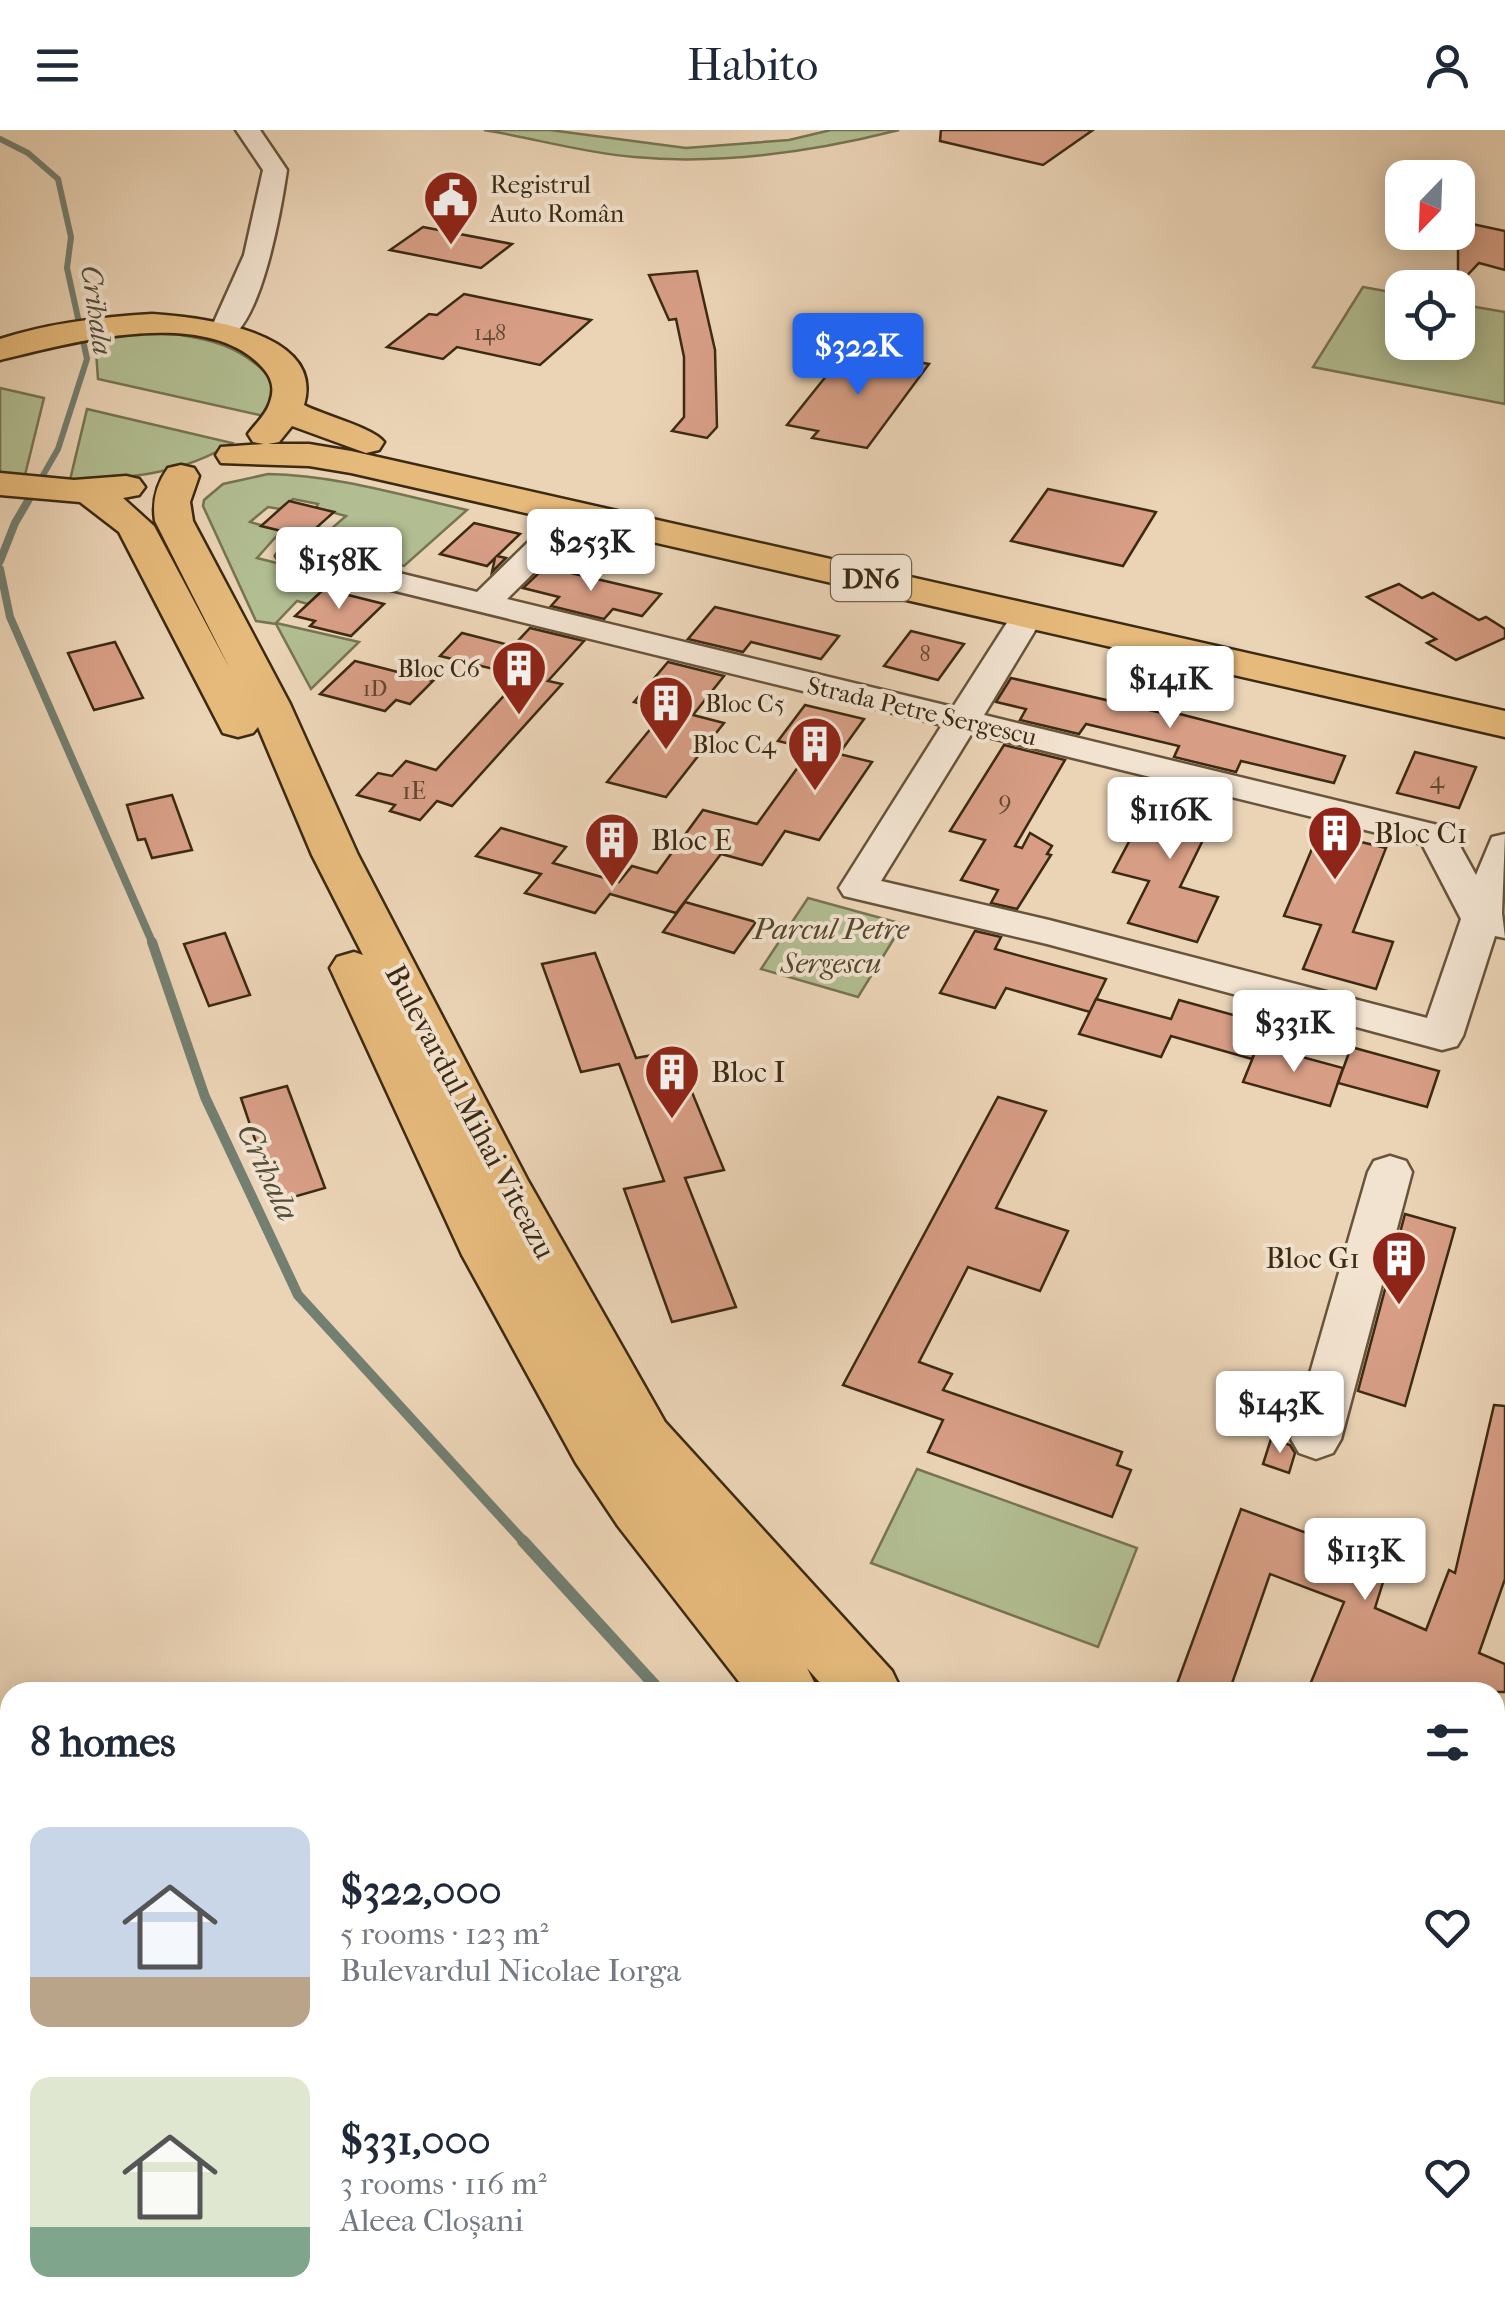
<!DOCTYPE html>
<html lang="en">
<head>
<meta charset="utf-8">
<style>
	:root { --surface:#fff; --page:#f6f6f7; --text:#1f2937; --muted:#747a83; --accent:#2563eb }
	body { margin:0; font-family:"IM FELL French Canon",serif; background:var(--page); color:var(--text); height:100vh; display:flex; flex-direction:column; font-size:38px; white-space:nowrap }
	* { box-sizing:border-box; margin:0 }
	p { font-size:32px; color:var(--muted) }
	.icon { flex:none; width:55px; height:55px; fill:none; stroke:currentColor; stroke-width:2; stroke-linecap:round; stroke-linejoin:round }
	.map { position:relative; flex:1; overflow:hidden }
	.drawer { position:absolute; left:0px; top:1552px; width:1505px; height:642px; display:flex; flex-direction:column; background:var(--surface); border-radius:30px 30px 0 0; box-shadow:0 5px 25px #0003 }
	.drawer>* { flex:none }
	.needle { width:65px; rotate:203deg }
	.buttons { position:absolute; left:1385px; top:30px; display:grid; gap:20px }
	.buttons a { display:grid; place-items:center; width:90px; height:90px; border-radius:20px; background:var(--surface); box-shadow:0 5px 25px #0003; font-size:50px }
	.price { position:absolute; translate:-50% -85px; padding:0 22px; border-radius:10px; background:#fff; color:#222; font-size:32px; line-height:65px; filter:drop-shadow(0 2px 5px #0008) }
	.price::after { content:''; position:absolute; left:50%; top:60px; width:30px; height:22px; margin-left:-15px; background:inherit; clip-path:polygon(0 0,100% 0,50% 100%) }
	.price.on { background:var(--accent); color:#fff }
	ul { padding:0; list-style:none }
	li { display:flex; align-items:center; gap:30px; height:250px; padding:0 30px }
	li span { display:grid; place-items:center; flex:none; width:280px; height:200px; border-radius:20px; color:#555 }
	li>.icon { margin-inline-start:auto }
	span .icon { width:120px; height:120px; fill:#fffc; stroke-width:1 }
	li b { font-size:42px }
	h2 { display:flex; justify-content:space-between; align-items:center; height:120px; padding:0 30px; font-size:42px }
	header { display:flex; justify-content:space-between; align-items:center; height:130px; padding:0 30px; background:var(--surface); font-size:45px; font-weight:600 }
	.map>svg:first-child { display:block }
	.green { fill:#b2be92; stroke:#777452; stroke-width:2.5 }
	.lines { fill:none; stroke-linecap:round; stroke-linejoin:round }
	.stream-far3 { stroke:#737f71; stroke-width:6 }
	.stream-far2 { stroke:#737f71; stroke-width:8 }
	.stream-far1 { stroke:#737f71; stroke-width:10 }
	.stream { stroke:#737f71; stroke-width:12 }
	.building { fill:#d79e85; stroke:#3c2a12; stroke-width:2.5 }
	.minor-casing { stroke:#68543b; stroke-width:5 }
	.major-casing { stroke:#3c2a12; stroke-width:5 }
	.minor { fill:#f2e3d0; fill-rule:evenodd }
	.major { fill:#e6ba7b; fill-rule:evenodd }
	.labels { text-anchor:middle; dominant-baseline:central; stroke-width:8; stroke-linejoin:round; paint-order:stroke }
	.far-number-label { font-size:22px; fill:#63472f }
	.far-poi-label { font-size:25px; fill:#3c2a12; stroke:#f2e3d0; text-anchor:start }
	.far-street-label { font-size:25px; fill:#3c2a12; stroke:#f2e3d0 }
	.number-label { font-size:25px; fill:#63472f }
	.far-water-label { font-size:28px; font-style:italic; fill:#534e3a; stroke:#f2e3d0 }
	.shield { fill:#f2e3d0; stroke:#73624b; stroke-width:2.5 }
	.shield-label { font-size:28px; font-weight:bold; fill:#3c2a12 }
	.poi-label { font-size:30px; fill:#3c2a12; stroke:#f2e3d0; text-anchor:start }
	.park-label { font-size:30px; font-style:italic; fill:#54482c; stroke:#f2e3d0 }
	.street-label { font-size:30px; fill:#3c2a12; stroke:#f2e3d0 }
	.water-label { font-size:32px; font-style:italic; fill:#534e3a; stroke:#f2e3d0 }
</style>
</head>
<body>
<header><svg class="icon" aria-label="menu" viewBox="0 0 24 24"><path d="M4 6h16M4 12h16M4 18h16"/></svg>Habito<svg class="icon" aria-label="person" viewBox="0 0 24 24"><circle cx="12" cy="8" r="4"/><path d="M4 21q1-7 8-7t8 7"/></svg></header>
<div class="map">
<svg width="1505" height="2193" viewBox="0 0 1505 2193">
	<rect width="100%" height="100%" fill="#ebd4b6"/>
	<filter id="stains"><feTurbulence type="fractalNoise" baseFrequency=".002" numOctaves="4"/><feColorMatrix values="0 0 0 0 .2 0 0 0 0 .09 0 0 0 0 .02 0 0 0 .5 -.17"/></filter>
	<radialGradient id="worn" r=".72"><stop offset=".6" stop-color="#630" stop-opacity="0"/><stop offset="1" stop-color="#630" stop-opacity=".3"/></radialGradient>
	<g class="green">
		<path d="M484,0H550L686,18L789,10L831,0H899C816,21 720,35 634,27C584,23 533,8 484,0Z"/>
		<polygon points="1363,157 1402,164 1402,212 1458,212 1458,174 1505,182 1505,274 1313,237"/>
		<path d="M160,202C208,208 244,215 276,254L274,269L264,286L98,249L95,207Z"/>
		<polygon points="0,258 44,268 25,345 0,342"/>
		<path d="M87,279L232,313C183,344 127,349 70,350Z"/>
		<path d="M268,344C335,345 401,365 467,380L404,436L302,411L317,397L330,400L346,386L316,378L318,374L293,369L280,379L268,377L250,392L281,401L257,428L336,448L308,474L297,471L276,493L359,512L311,559L276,494L256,491L203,376L204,370L223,354Z"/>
		<polygon points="808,768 903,794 858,867 761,839"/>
		<polygon points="917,1339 1137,1418 1098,1517 871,1433"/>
	</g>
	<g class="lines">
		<polyline class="stream-far3" points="0,9 28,23 58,49 71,107 67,138 87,229 58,319 38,354"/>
		<g class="stream-far2">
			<polyline points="0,431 15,393 39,352"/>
			<polyline points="0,439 10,487 153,814"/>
		</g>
		<polyline class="stream-far1" points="152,812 205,967 298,1165 525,1413"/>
		<g class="stream">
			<polyline points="523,1411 661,1562"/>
			<polyline points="1186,2185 1193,2193"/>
		</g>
	</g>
	<g class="building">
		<polygon points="941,0 1093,0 1043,35 940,11"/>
		<polygon points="1458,91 1505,101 1505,140 1479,133 1458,155"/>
		<polygon points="423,97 512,114 481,138 390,120"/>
		<polygon points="697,141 715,220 717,297 707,308 672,301 684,287 684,227 676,189 669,190 649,145"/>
		<polygon points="464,164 591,190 540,235 457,217 443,229 387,217 429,184 437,185"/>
		<polygon points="847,220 929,234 867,318 812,308 818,301 787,295"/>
		<polygon points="1048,359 1156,382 1123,436 1011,411"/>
		<polygon points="289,371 334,382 306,407 261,396"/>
		<polygon points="474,393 520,404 497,426 506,428 492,442 495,428 487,436 440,424"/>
		<polygon points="545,437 661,464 642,486 613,479 604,489 551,476 559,467 523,458"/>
		<polygon points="1399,454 1422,468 1433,463 1479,490 1486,487 1505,499 1505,508 1456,530 1427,513 1436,509 1367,467"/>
		<polygon points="324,459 384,474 351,506 310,496 315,491 295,486"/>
		<polygon points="715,477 839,506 821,529 751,512 743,522 688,509"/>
		<polygon points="530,498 584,511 548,551 562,554 452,676 437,671 420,690 390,681 395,675 357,665 378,643 392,646 406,631 436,640 522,546 440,526 462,503 513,516"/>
		<polygon points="911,501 964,514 938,550 884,536"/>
		<polygon points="115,512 143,568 94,580 68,523"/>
		<polygon points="355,531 433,551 410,574 396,570 385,581 320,564"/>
		<polygon points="668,532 724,546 693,585 724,593 666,667 607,652 666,580 634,572"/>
		<polygon points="1011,548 1158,582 1160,579 1345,626 1334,653 1241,631 1236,642 1174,627 1179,616 1086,594 1079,604 1020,590 1026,579 996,572"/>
		<polygon points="805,575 864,589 839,624 872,632 819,710 785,701 762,735 721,724 676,783 610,764 595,783 525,763 541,744 476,726 501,698 566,717 553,733 619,752 632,736 657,743 703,680 757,694 811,619 778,611"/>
		<polygon points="1004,615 1065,630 1015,716 1022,718 1030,703 1052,716 1047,724 1051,725 1017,779 991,773 998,760 961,750 985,710 950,701"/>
		<polygon points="1415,622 1476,637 1459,678 1397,663"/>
		<polygon points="1160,653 1223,669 1180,757 1218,767 1197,812 1128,793 1149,751 1113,742"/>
		<polygon points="172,665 192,720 152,728 145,709 138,710 127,675"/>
		<polygon points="1319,702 1386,718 1353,802 1393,812 1376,859 1303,839 1321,795 1284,786"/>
		<polygon points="685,772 756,792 734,823 663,802"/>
		<polygon points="975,801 1001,807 995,819 1106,849 1090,882 1006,858 995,878 940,863"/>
		<polygon points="225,803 250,865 209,876 184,814"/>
		<polygon points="595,823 636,928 675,921 724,1040 685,1048 736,1177 672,1192 624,1059 664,1051 619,934 581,942 542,834"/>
		<polygon points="1096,869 1171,889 1179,870 1266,894 1252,929 1171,906 1161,927 1079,904"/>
		<polygon points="1258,915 1343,938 1330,976 1243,952"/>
		<polygon points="1351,917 1439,941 1427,977 1338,953"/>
		<polygon points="287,956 325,1058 276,1072 241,968"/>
		<polygon points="998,967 1046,981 996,1078 1068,1101 1040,1161 968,1137 919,1232 952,1244 943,1260 1122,1322 1117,1335 1131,1340 1112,1387 928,1322 943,1290 843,1255"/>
		<polygon points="1405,1084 1455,1098 1405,1276 1358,1261"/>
		<polygon points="1494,1275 1505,1276 1505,1449 1479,1523 1505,1534 1505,1562 1447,1562 1427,1554 1424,1562 1307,1562 1344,1472 1270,1444 1229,1562 1174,1562 1241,1379 1389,1433 1375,1478 1426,1500 1449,1440 1455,1443"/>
		<polygon points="1271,1309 1290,1315 1295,1323 1289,1343 1263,1334"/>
	</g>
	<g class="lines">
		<g class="minor-casing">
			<g id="minor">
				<path d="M236,0H260L287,40C282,75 261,202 223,211L209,203L244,125L263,40Z"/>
				<path d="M577,373L588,375L592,382L588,389L507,469L953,577L1017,477H1041L1045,484L984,585L1450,698L1476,745L1492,707L1505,704L1502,783L1505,808L1495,806L1463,906L1457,916L1442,920L1047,814L844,766L839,758L942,595L281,433L276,426L281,419L292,417L477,462L566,375ZM972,603L1422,714L1461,789L1427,888L1049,790L881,751Z"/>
				<polygon points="1390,1026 1406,1031 1412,1042 1341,1309 1333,1323 1316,1329 1299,1323 1291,1309 1368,1042 1374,1031"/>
			</g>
		</g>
		<g class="major-casing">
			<g id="major">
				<path d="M152,184C198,187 326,201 304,275C323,285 374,298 384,312L379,320L366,323L292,296L279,312L268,314H309L351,321L1505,581V607L351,343L309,336L221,333L216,325L221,317L264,314L253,312L248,304C256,293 266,285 270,272C275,258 272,248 262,237C205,175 70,213 0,230V209C49,193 100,187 152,184Z"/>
				<path d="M181,335L194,338L199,346L190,372L193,391L290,574L358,725L527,1049L665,1292L892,1541L902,1562H828L807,1538L819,1562H747L618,1396L576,1333L462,1125L330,838L337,827L354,822L363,825L312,725L258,597L253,603L238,607L223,603L119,402L80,372L0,365V343L74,350L126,346L139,349L145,357L139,365L123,368L154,396L230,539L155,391C152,371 156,355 168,338Z"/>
				<polygon points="1495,2174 1503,2193 1340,2193 1336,2185 1495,2185"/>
			</g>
		</g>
		<use href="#minor" class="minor"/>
		<use href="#major" class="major"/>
	</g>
	<defs>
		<g id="civic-pin" transform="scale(2.875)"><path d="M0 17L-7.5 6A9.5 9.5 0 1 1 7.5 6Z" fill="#8f2418" stroke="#f2e3d0"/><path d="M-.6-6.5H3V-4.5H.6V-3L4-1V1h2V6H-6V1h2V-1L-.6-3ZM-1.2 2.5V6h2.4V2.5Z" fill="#fff"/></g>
		<g id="building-pin" transform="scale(2.875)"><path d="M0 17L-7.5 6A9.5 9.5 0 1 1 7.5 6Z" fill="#8f2418" stroke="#f2e3d0"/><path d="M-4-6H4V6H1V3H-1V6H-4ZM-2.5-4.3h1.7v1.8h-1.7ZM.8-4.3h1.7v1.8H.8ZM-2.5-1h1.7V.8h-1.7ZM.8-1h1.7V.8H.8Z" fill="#fff"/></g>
	</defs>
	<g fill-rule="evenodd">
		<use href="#civic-pin" x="451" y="68"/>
		<use href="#building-pin" x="519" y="538"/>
		<use href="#building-pin" x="666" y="573"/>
		<use href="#building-pin" x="815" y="614"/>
		<use href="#building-pin" x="1335" y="703"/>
		<use href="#building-pin" x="612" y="710"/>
		<use href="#building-pin" x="672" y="942"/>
		<use href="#building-pin" x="1399" y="1128"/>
	</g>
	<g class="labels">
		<g class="far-number-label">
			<text x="490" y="203">148</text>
			<text x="925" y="524">8</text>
			<text x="375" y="559">1D</text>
		</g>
		<g class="far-poi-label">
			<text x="490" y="54">Registrul<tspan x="490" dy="29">Auto Român</tspan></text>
			<text x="480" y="538" text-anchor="end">Bloc C6</text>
			<text x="705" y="573">Bloc C5</text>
			<text x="776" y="614" text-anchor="end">Bloc C4</text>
		</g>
		<g class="far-street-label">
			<text transform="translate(922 581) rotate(13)">Strada Petre Sergescu</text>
		</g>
		<g class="number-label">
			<text x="1437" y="649">4</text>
			<text x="414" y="660">1E</text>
			<text x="1005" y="670">9</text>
		</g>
		<g class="far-water-label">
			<text transform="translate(97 180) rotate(82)">Crihala</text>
		</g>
		<rect class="shield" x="831" y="425" width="80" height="46" rx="8"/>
		<g class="shield-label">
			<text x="871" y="448">DN6</text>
		</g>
		<g class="poi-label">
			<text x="1374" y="703">Bloc C1</text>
			<text x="651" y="710">Bloc E</text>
			<text x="711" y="942">Bloc I</text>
			<text x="1360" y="1128" text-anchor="end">Bloc G1</text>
		</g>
		<g class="park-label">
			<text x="831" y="799">Parcul Petre<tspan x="831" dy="34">Sergescu</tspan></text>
		</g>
		<g class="street-label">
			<text transform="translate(470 982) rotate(62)">Bulevardul Mihai Viteazu</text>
		</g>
		<g class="water-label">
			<text transform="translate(268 1042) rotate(65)">Crihala</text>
		</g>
	</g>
	<rect width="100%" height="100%" filter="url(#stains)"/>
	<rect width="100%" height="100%" fill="url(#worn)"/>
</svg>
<div class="buttons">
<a><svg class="needle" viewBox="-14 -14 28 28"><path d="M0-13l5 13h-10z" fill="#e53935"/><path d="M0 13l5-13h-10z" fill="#747a83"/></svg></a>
<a><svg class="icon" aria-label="locate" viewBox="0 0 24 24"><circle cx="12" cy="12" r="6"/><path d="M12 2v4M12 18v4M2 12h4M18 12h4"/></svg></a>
</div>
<b class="price on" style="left:858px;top:268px">$322K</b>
<b class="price" style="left:591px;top:464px">$253K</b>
<b class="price" style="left:339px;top:482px">$158K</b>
<b class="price" style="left:1170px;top:601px">$141K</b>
<b class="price" style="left:1170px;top:732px">$116K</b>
<b class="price" style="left:1294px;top:945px">$331K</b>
<b class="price" style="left:1280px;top:1326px">$143K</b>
<b class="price" style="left:1365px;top:1473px">$113K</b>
<section class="drawer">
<h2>8 homes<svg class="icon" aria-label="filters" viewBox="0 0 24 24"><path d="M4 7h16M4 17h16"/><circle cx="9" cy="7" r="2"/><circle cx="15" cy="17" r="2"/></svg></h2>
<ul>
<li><span style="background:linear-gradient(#c9d6e8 75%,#b9a48a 0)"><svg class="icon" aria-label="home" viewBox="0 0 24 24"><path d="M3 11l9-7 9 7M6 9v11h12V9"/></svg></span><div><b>$322,000</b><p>5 rooms · 123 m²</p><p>Bulevardul Nicolae Iorga</p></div><svg class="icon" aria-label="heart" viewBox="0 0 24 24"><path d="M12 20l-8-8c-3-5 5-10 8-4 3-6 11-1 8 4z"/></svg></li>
<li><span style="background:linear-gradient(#dfe7d0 75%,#7fa58c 0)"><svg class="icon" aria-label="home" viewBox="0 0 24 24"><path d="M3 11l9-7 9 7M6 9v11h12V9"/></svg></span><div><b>$331,000</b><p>3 rooms · 116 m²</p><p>Aleea Cloșani</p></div><svg class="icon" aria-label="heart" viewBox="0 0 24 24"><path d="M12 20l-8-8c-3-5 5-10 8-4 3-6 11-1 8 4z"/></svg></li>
</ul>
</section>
</div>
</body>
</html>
